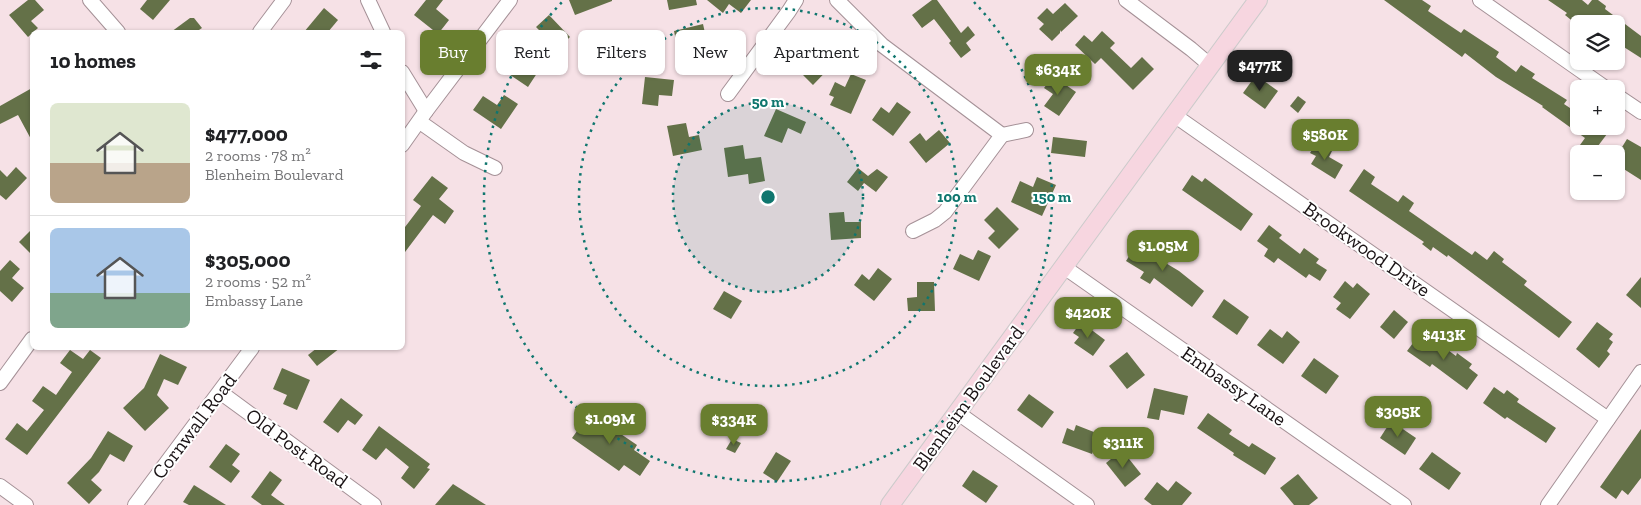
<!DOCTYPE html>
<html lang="en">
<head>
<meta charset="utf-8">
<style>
	:root { --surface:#fff; --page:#f2f2f2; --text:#202124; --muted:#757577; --line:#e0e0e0; --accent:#697e2f }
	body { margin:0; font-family:"Zilla Slab",serif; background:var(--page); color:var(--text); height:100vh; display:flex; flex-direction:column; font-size:19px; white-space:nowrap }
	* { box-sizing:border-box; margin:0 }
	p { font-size:16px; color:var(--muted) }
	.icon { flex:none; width:28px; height:28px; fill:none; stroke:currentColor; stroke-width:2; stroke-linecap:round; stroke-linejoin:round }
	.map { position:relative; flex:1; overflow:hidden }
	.panel { position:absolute; left:30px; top:30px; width:375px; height:320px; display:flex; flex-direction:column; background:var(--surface); border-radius:8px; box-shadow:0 1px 4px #0004 }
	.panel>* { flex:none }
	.banner { position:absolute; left:420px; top:30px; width:475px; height:45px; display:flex; gap:10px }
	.tools { position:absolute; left:1570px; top:15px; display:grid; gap:10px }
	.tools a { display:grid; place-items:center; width:55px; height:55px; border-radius:8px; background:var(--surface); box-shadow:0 1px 4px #0004; font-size:25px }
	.price { position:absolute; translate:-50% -42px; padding:0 11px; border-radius:10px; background:var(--accent); color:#fff; font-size:16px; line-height:32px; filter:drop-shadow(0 1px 2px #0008) }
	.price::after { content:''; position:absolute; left:50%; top:30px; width:15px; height:11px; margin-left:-8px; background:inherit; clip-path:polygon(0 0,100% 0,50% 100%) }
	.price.active { background:#222; color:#fff }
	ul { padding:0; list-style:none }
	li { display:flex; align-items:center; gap:15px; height:125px; padding:0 20px }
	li+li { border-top:1px solid var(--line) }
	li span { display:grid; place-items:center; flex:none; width:140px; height:100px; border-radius:8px; color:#555 }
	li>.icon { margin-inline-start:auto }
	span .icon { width:60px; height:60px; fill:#fffc; stroke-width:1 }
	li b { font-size:21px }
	h2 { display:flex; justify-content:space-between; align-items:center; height:60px; padding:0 20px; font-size:21px }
	.chip { padding:0 18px; border-radius:8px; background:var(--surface); box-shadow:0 1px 4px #0004; font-size:18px; line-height:45px }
	.chip.active { background:var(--accent); color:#fff }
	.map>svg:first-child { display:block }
	.building { fill:#647148 }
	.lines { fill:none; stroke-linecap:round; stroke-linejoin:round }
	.minor-casing { stroke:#a59197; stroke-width:16 }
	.major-casing { stroke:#cccbcb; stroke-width:20 }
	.minor { stroke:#fff; stroke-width:14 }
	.major { stroke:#f7d6e0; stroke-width:18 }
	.ring { fill:none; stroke:#0f766e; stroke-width:2.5; stroke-dasharray:2.5 5 }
	.labels { text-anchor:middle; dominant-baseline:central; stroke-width:4; stroke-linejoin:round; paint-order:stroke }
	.street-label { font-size:20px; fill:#191214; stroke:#fff }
	.centre { fill:#0f766e; stroke:#fff; stroke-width:2.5 }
	.ring-label { font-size:15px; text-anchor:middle; font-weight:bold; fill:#0f766e; stroke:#fff; stroke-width:4; stroke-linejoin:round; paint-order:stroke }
</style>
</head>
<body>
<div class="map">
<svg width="1641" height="505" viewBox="0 0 1641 505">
	<rect width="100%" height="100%" fill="#f6e1e6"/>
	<g class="building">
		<polygon points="28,0 35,0 44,10 31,21 38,28 28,37 9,15"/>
		<polygon points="147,0 170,0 153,20 140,9"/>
		<polygon points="426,0 443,0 436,9 449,20 438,34 414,15"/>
		<polygon points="569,0 612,0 612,1 575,15"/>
		<polygon points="667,0 696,0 697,5 669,10"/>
		<polygon points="707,0 751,0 741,13 729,4 723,13"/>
		<polygon points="932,0 937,0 961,33 968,26 975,35 966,43 971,50 961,58 949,43 951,41 934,19 922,28 912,15"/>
		<polygon points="1384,0 1422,0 1431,6 1428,11 1461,33 1464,29 1499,52 1496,57 1516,72 1521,65 1535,74 1532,78 1567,100 1564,104 1579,114 1579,126 1605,126 1610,130 1592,154 1580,145 1585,138 1542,107 1543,106 1496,77 1465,53 1462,57"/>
		<polygon points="1548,0 1582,0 1588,5 1592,0 1598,0 1606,6 1605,9 1641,36 1641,58 1616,42 1616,24 1576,24 1565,15 1567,13"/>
		<polygon points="1065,3 1078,16 1061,32 1060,30 1060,33 1052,41 1039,29 1044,24 1037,18 1047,8 1053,14"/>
		<polygon points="324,8 338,20 328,32 304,32"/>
		<polygon points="549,15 570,37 545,61 528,87 503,70 512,58 525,67 541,43 547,38 536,27"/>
		<polygon points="190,18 194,18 202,28 196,32 171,32"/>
		<polygon points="703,24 707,42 692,46 694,57 680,60 674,31"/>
		<polygon points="1102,31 1115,43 1110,48 1131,68 1142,57 1154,69 1133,90 1101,58 1095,64 1075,45 1084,35 1092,42"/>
		<polygon points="819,37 840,57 813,85 803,75 817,60 806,50"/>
		<polygon points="851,74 866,80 851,114 830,105 834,97 829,95 835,82 845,87"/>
		<polygon points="1256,75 1278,91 1265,109 1243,93"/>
		<polygon points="1053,76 1076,92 1059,116 1044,106 1053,94 1044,88"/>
		<polygon points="645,77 674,80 672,96 659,95 658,106 642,104"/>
		<polygon points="32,88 32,141 18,115 0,124 0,106"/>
		<polygon points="504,95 518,104 501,129 473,110 483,96 497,105"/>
		<polygon points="1298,96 1306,102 1298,113 1290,106"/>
		<polygon points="897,102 911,112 893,136 872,120 881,107 889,113"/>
		<polygon points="776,109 806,122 801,134 788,128 782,143 764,136"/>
		<polygon points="686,123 689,137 699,135 702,150 673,156 667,126"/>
		<polygon points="939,130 950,143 926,163 909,142 920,133 926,141"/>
		<polygon points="1053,137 1087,141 1085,157 1051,153"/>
		<polygon points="1627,139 1641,147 1641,180 1619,166 1625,156 1619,152"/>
		<polygon points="1317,142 1332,151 1329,157 1343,165 1335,179 1311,164 1316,156 1310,153"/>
		<polygon points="743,145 745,159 761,157 765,181 749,184 748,174 728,177 724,148"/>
		<polygon points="16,167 27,178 6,200 0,195 0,170 7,177"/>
		<polygon points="858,168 868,176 877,169 888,177 876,192 864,183 858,191 847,182"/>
		<polygon points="1364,169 1375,177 1371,184 1398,202 1403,195 1414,203 1409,211 1472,255 1475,251 1487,260 1494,251 1504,259 1502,262 1527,281 1524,285 1572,322 1559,338 1448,255 1447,257 1433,247 1431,251 1422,244 1424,242 1349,191"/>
		<polygon points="1192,175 1202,182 1205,178 1253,214 1241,231 1182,190"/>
		<polygon points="432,176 448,188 439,199 454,211 445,224 433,215 402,256 402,231 421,206 413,200"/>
		<polygon points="1037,177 1056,185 1042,216 1011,202 1020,181 1033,187"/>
		<polygon points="997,207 1019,229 999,249 988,238 995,231 984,220"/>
		<polygon points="844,212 845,222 861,222 861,238 831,240 829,213"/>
		<polygon points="1269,225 1282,235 1279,238 1300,254 1304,248 1319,259 1316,263 1327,270 1320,281 1309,274 1306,278 1278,258 1274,263 1264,256 1268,249 1257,241"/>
		<polygon points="32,229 32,255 19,242"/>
		<polygon points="1142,236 1159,248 1154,256 1179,271 1204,291 1192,307 1154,278 1150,284 1140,278 1144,272 1126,261"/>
		<polygon points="978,250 991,256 979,281 953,269 960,254 973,260"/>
		<polygon points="10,260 20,269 12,278 24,288 12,302 0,291 0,271"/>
		<polygon points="878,268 892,279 874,301 854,285 862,274 869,280"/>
		<polygon points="1641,277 1641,308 1626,295"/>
		<polygon points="1345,281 1353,288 1357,283 1370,294 1350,319 1336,309 1341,303 1333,297"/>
		<polygon points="917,282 934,282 935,311 908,311 907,298 917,297"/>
		<polygon points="724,291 742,301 731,319 713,309"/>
		<polygon points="1224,299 1249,317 1237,335 1212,317"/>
		<polygon points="1394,310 1408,322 1394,339 1380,327"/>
		<polygon points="1081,322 1105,340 1093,356 1074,343 1079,337 1073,333"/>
		<polygon points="1597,322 1613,334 1609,339 1613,342 1607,351 1610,354 1599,368 1576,349"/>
		<polygon points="1270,329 1282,338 1287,331 1300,342 1283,364 1257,345"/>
		<polygon points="1419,335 1427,341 1430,337 1456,356 1457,353 1472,364 1469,368 1478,375 1467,390 1432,364 1430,367 1407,351"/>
		<polygon points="317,348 340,348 317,366 308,355"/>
		<polygon points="70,350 83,359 90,350 101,358 27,455 5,439 17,423 27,431 44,410 32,401 43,386 56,395 72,372 60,363"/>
		<polygon points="1127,352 1145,375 1127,389 1109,366"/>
		<polygon points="160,354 187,367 178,385 164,379 157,395 169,408 145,431 123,408 144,388"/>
		<polygon points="1314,358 1339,376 1326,394 1301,376"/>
		<polygon points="282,368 310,380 297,410 283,404 287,395 273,389"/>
		<polygon points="1494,387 1504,394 1507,390 1519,399 1517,402 1556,428 1546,443 1507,417 1505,419 1483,403"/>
		<polygon points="1154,388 1188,396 1184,415 1161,410 1159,420 1147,418"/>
		<polygon points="1029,394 1054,412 1042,428 1017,410"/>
		<polygon points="341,398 363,415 355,425 348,420 338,433 323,422"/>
		<polygon points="590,413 637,445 634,450 650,461 640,476 624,465 619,471 572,438"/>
		<polygon points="1208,413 1232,430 1229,434 1249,447 1252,443 1276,458 1265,475 1233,455 1234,453 1197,428"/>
		<polygon points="1391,421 1416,438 1405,455 1380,438"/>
		<polygon points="1076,425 1099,434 1092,454 1062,443 1067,428 1074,431"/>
		<polygon points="379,426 430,464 427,468 430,469 414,489 401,478 409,467 386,448 376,460 362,450"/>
		<polygon points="1641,429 1641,478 1628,495 1622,490 1616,499 1600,487"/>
		<polygon points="108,431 133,446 124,462 110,454 99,472 91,480 102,490 89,504 67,483 91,458"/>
		<polygon points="732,439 741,443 735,453 726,449"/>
		<polygon points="226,444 240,454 232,465 240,471 231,483 209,467"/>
		<polygon points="1122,450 1141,474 1125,487 1106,463"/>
		<polygon points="776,452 791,461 777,482 763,473"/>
		<polygon points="1432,452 1461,473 1449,490 1419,469"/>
		<polygon points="973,470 998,486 986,503 962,486"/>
		<polygon points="270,471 282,480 271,495 285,505 262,505 251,497"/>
		<polygon points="1298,474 1318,498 1309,505 1294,505 1280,488"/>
		<polygon points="1176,481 1192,493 1182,505 1152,505 1144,499 1157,482 1168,491"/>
		<polygon points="453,484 486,505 435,505"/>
		<polygon points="194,485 226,505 189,505 183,502"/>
	</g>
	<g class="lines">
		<g class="minor-casing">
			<g id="minor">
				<polyline points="90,0 118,32"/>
				<polyline points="368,0 383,32"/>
				<polyline points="837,0 882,45 1002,135"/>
				<polyline points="1126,0 1191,49 1211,66"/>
				<polyline points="1480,0 1607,89"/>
				<polyline points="260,32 284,0"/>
				<polyline points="402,72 426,111"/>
				<polyline points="728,94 789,11 796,0"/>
				<polyline points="1616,95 1641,112"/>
				<polyline points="1174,115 1608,419"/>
				<polyline points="420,122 464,153 495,168"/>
				<polyline points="1002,135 1026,130"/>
				<polyline points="402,145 426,111 510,0"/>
				<polyline points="913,231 935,220 945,212 1002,135"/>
				<polyline points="1064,267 1404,505"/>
				<polyline points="0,383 32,339"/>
				<polyline points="220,392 374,505"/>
				<polyline points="958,413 1087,505"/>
				<polyline points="0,486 26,505"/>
				<polyline points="135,505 252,348"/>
				<polyline points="1548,505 1641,372"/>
			</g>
		</g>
		<g class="major-casing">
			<polyline id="major" points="890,505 1258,0"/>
		</g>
		<use href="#minor" class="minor"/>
		<use href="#major" class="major"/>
	</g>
	<circle cx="768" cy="197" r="95" fill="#0f766e" fill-opacity=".12"/>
	<g class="ring">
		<circle cx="768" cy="197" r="95"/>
		<circle cx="768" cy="197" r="189"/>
		<path d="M974 2A284 284 0 1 1 562 2"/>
	</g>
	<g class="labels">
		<g class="street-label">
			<text transform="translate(1367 249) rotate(35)">Brookwood Drive</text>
			<text transform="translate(1234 386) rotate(35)">Embassy Lane</text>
			<text transform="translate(968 398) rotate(-54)">Blenheim Boulevard</text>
			<text transform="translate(194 426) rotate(-53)">Cornwall Road</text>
			<text transform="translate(297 448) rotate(36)">Old Post Road</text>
		</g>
	</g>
	<circle cx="768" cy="197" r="8" class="centre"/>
	<g class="ring-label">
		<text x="768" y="107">50 m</text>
		<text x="957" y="202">100 m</text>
		<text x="1052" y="202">150 m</text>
	</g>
</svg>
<div class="tools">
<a><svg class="icon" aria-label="layers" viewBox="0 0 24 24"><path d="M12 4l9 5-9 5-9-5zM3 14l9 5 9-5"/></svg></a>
<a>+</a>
<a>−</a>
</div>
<b class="price active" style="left:1260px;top:92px">$477K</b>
<b class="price" style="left:1058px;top:96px">$634K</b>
<b class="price" style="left:1325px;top:161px">$580K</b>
<b class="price" style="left:1163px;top:272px">$1.05M</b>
<b class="price" style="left:1088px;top:339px">$420K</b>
<b class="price" style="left:1444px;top:361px">$413K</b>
<b class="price" style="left:1398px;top:438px">$305K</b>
<b class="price" style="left:610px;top:445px">$1.09M</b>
<b class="price" style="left:734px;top:446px">$334K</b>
<b class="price" style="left:1123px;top:469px">$311K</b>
<div class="banner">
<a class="chip active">Buy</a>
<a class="chip">Rent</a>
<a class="chip">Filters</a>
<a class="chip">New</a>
<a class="chip">Apartment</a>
</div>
<section class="panel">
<h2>10 homes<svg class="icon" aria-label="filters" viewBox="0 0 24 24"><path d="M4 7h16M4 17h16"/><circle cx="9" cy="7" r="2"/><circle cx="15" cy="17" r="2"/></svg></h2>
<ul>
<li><span style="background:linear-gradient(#dfe7d0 60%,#b9a48a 0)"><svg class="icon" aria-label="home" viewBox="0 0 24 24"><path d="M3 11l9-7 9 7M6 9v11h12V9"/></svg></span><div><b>$477,000</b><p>2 rooms · 78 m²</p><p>Blenheim Boulevard</p></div></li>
<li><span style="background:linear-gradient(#a9c7e8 65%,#7fa58c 0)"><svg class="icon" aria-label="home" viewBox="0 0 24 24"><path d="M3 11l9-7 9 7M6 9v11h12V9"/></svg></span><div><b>$305,000</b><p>2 rooms · 52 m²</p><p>Embassy Lane</p></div></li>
</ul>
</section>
</div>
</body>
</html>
